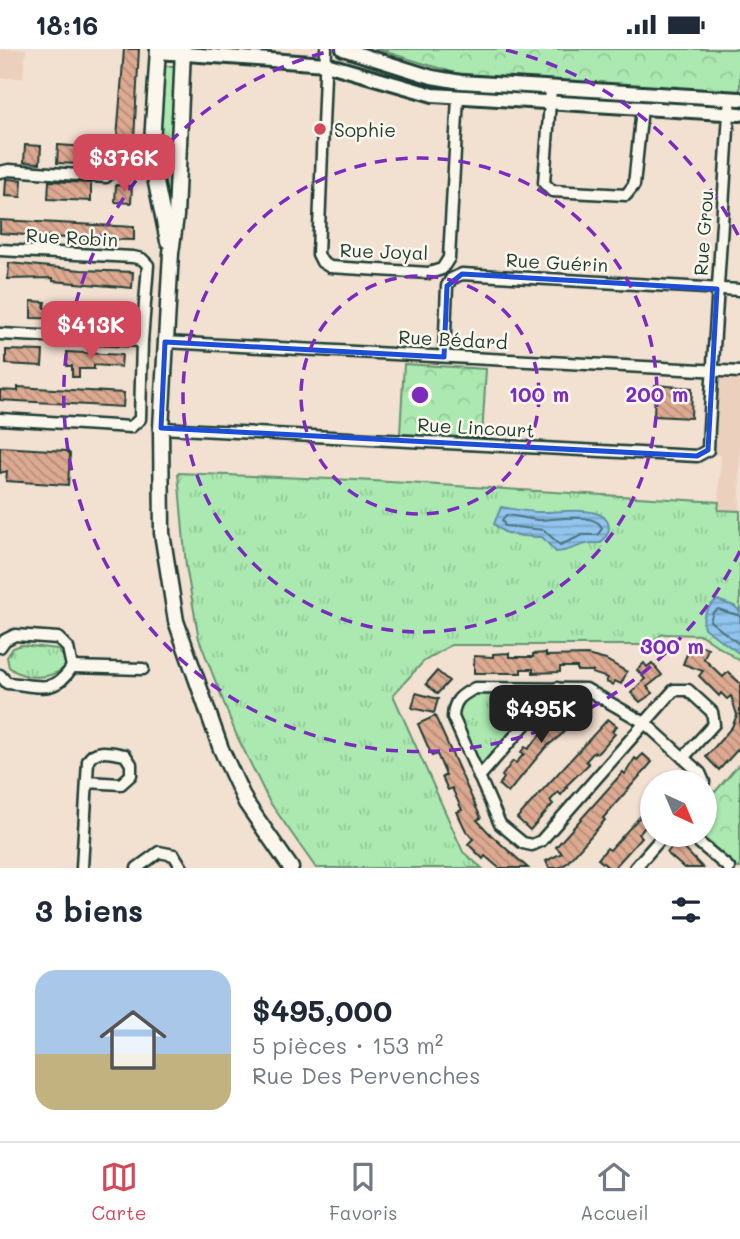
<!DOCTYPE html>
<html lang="fr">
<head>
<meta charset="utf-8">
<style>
	:root { --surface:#fff; --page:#f2f2f3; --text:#1f2937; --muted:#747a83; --line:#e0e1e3; --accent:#d1495b }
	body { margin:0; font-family:Mali,sans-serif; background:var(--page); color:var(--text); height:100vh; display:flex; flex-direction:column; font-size:26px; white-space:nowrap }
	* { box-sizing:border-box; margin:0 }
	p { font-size:23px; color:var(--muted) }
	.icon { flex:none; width:38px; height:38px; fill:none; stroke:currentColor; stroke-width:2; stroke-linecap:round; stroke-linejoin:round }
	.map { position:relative; height:819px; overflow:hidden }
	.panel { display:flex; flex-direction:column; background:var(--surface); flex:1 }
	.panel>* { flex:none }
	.needle { width:46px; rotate:136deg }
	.buttons { position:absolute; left:640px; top:721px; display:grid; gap:14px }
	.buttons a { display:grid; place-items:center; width:77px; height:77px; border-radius:50%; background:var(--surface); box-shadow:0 2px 5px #0004; font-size:35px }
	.price { position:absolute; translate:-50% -60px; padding:0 16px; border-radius:14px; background:var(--accent); color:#fff; font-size:23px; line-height:46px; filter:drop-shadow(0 2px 4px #0008) }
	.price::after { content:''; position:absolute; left:50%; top:42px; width:21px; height:16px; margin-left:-10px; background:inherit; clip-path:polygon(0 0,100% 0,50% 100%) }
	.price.active { background:#222; color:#fff }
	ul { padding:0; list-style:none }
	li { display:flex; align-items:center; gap:21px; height:175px; padding:0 35px }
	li+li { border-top:2px solid var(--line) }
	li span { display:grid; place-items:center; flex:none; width:196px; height:140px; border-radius:21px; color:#555 }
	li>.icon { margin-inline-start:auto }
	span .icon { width:84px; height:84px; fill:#fffc; stroke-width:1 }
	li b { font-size:30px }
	h2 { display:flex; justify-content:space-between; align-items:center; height:84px; padding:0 35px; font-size:30px }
	.status { display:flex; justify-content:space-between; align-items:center; height:49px; padding:0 35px; background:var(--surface); direction:ltr }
	.status svg { height:19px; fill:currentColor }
	.tab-bar { display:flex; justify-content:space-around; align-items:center; height:98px; border-top:2px solid var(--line); background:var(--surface); font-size:19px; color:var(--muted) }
	.tab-bar a { display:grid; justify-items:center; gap:4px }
	.tab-bar .active { color:var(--accent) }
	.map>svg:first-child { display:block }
	.built { fill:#ecd0be }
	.grass { fill:url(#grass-tufts); stroke:#659372; stroke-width:2 }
	.forest { fill:url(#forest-crowns); stroke:#659372; stroke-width:2 }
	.water { fill:url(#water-rules); stroke:#648fa4; stroke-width:2 }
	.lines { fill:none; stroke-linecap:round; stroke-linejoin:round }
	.shore { stroke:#4d737e; stroke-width:2 }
	.building { fill:url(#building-back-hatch); stroke:#1f3d34; stroke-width:2 }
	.minor-casing { stroke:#1f3d34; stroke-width:15 }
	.tertiary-casing { stroke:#1f3d34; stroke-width:18 }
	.secondary-casing { stroke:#1f3d34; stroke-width:19 }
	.minor { stroke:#fbf7ec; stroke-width:10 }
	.tertiary { stroke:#fbf7ec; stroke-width:12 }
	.secondary { stroke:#fbf7ec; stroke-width:14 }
	.marked { fill:none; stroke:#1d4ed8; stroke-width:5; stroke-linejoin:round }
	.ring { fill:none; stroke:#7b2cbf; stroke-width:3.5; stroke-dasharray:12 9 }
	.poi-dot { fill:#d1495b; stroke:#fbf7ec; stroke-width:2.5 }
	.labels { text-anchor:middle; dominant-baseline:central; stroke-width:5; stroke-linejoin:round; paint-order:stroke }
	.poi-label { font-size:19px; fill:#1f3d34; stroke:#fbf7ec; text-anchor:start }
	.street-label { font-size:19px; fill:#1f3d34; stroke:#fbf7ec }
	.centre { fill:#7b2cbf; stroke:#fbf7ec; stroke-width:3.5 }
	.ring-label { font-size:21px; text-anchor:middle; font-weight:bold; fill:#7b2cbf; stroke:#fbf7ec; stroke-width:5; stroke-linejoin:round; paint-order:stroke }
</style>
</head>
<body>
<div class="status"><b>18:16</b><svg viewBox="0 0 49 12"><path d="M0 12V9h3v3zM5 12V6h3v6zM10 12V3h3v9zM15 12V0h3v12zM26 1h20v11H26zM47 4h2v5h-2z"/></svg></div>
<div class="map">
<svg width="740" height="819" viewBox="0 0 740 819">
	<defs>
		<pattern id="grass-tufts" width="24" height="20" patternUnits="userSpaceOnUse" patternTransform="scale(1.75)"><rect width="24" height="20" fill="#abe9b0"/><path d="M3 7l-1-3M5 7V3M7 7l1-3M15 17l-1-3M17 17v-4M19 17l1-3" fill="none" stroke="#93c998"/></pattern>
		<pattern id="forest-crowns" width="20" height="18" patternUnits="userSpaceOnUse" patternTransform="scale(1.75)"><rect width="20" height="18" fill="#abe9b0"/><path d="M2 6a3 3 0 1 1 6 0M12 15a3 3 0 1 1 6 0" fill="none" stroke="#93c998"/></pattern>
		<pattern id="water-rules" width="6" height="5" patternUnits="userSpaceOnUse" patternTransform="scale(1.75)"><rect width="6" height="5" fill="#92c5ee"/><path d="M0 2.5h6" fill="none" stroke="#77a1c2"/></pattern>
		<pattern id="building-back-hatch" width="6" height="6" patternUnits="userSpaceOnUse" patternTransform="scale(1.75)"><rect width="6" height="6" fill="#dda991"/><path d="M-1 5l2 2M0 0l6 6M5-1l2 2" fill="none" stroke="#b38b77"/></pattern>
	</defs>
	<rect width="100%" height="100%" fill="#f2e0d1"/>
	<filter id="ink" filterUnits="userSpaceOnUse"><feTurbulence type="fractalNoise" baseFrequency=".0143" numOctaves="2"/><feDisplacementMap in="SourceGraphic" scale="14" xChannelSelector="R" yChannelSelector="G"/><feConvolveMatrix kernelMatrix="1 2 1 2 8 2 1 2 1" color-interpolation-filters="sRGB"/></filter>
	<g filter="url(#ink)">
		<g class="built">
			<polygon points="0,0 26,0 23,29 0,29"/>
			<polygon points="712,321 740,323 740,462 718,461 721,406 703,405"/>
		</g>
		<g class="grass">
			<polygon points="162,17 177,17 173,170 168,170 157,117"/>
			<polygon points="178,424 356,431 719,453 718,461 740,462 740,612 701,586 663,585 646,596 451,596 423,613 393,646 463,803 482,819 316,819 269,752 236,685 199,590 186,517"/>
			<path d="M21,596L57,600L65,610V618C51,631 23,631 9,618L7,608L13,599Z"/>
			<polygon points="475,639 557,639 479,728 453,656"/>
		</g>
		<g class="forest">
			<polygon points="376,0 740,0 740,44 551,34 455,24"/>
			<polygon points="404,315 486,320 482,389 400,385"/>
			<polygon points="740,714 740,819 729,819 690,786 705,786 705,740 715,743"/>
		</g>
		<g class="water">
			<path d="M501,458C514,460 527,463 540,463C556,464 602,455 608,474C611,482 606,488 601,494C579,493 574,502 556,503L542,488C523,487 507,489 494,475Z"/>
			<path d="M717,551L734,557L740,562V605L704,579C701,566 707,558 717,551Z"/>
		</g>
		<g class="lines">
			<g class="shore">
				<path d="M506,466C517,467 528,470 539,471C554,471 595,462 602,479L598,486H583L560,496L544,481L505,477L502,471Z"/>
				<polyline points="740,567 718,560 713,563 710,572 740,596"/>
			</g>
		</g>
		<g class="building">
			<polygon points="124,0 139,0 134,91 117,90"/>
			<polygon points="25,96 41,97 40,114 24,113"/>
			<polygon points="58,96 101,99 100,116 57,114"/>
			<polygon points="118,103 134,104 133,122 117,121"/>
			<polygon points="6,130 22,131 21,148 5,147"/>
			<polygon points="49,132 91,134 91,152 48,150"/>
			<polygon points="116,136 132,137 131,154 115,153"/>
			<polygon points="0,171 134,178 134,191 79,190 0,184"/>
			<polygon points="9,214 81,221 133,223 132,239 53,232 53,229 8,230"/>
			<polygon points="31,252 45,253 44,259 59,261 88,261 88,255 100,256 100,258 134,259 133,276 87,270 31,269"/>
			<polygon points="6,301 43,302 42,317 6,315"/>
			<polygon points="67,303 122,306 121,318 94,316 94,320 79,320 79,328 72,328 72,317 67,317"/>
			<polygon points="655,336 692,339 691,369 654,367"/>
			<polygon points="18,338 124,344 123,358 0,351 0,341 18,342"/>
			<polygon points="0,398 67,402 70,405 68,436 6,432 7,422 0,424"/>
			<polygon points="692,593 708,599 704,610 723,628 728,623 740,634 740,698 719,721 706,708 732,678 737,666 731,647 727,650 721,644 719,647 699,627 703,622 683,615"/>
			<polygon points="509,604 509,608 533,608 533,605 546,604 546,607 587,606 606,611 627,623 621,635 615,632 613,636 606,633 608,629 592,624 593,622 577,622 577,618 560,618 560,623 533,624 533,620 521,620 521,624 474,624 474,607 493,608 493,605"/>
			<polygon points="644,614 647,618 652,614 662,626 647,638 653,644 640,653 631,644 645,630 637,621"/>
			<polygon points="437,622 449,632 437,645 426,635"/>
			<polygon points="416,644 438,650 434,664 412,659"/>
			<polygon points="572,650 584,660 561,686 545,699 508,744 499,736 504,729 502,727 509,717 513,712 516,714 524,705 521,703 525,698 528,700"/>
			<polygon points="435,667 481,769 477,771 491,786 528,819 499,819 485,807 483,810 468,795 473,790 466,782 457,763 462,761 452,739 448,741 442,728 446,726 437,705 432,707 418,675"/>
			<polygon points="608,670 617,677 612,682 615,685 597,705 594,703 586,712 589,715 565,738 567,739 561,746 558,743 550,752 553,755 530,781 517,769"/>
			<polygon points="643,705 652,713 603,769 605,771 566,815 558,819 549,819 546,812 562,804 556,798 623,723 625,725 635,709 637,711"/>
			<polygon points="653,753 653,776 650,779 647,776 639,785 642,788 614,819 609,819 598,810 607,799 610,801"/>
			<polygon points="674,795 680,800 682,797 703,819 684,819 676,812 667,804"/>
		</g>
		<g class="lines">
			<g class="minor-casing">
				<g id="minor">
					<polyline points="326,0 318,205 322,213 330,218 429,224 442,220 449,209 458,48"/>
					<polyline points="551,39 544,134 552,142 626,146 634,136 642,59"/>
					<polyline points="0,123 9,121 106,128"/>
					<polyline points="0,201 133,208 142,210 148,216 142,292 140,370 131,378 0,370"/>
					<polyline points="0,285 142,292"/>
					<polyline points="165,293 740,323"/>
					<polyline points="444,307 447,237 451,230 462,225 740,241"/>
					<polyline points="161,379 697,407 708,401 709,378 730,49"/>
					<path d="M0,598L5,591L15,586L58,589L68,599L72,618C54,647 37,636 7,634L0,626"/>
					<polyline points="72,618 143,620"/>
					<path d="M683,709L714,675L712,663L688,641H674L636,684L541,792L532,796L523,794L500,775L453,668C454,651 460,647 475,639L586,640L645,674L700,724L704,733"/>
					<polyline points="479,728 557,639"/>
					<polyline points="690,786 729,819"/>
					<path d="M82,819L88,712C95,698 112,704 125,706L131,715V726L121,735L87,733"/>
					<polyline points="137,819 159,803 174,806 182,819"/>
					<polyline points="635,819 664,786"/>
				</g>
			</g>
			<g class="tertiary-casing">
				<g id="tertiary">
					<polyline points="343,0 432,28 461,33 740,50"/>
					<polyline points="157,3 326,15 433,46 740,65"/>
				</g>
			</g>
			<g class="secondary-casing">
				<g id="secondary">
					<polyline points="158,0 151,109 168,192"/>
					<polyline points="183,0 176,167 171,204 161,379 162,484 176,572 221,700 246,754 291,819"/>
				</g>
			</g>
			<use href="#minor" class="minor"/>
			<use href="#tertiary" class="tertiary"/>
			<use href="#secondary" class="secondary"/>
		</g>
	</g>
	<path class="marked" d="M462,225L717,240L708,401L697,407L161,379L165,293L444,308L447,237Z"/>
	<g class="ring">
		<circle cx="420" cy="346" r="119"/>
		<circle cx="420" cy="346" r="237"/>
		<path d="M740 502A356 356 0 1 1 334 1M506 1A356 356 0 0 1 740 190"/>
	</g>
	<circle class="poi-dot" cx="320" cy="80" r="7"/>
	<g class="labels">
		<g class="poi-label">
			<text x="334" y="80">Sophie</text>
		</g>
		<g class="street-label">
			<text transform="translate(703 184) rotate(-86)">Rue Grou</text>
			<text transform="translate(72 188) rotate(3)">Rue Robin</text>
			<text transform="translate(384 202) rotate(2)">Rue Joyal</text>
			<text transform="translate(557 213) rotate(3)">Rue Guérin</text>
			<text transform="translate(453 290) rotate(3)">Rue Bédard</text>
			<text transform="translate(476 378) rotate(3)">Rue Lincourt</text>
		</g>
	</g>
	<circle cx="420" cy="346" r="10" class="centre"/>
	<g class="ring-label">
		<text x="539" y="353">100 m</text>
		<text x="657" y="353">200 m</text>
		<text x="672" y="605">300 m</text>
	</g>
</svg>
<div class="buttons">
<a><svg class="needle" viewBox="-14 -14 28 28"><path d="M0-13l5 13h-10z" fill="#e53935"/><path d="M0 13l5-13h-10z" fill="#747a83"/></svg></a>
</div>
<b class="price" style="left:124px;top:145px">$376K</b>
<b class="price" style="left:91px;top:312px">$413K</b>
<b class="price active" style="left:541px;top:696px">$495K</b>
</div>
<section class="panel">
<h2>3 biens<svg class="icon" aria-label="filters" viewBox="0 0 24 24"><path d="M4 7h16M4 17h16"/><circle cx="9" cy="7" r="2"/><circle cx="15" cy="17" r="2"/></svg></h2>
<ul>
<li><span style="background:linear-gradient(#a9c7e8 60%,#c2b280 0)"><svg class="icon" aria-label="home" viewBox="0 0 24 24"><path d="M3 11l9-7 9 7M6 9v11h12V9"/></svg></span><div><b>$495,000</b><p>5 pièces · 153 m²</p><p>Rue Des Pervenches</p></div></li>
</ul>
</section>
<nav class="tab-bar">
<a class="active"><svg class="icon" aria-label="map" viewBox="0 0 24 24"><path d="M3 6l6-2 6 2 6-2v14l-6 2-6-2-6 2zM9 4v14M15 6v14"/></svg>Carte</a>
<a><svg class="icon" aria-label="saved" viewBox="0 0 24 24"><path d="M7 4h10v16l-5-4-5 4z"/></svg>Favoris</a>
<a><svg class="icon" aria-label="home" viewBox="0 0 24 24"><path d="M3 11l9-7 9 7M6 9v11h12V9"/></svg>Accueil</a>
</nav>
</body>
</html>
